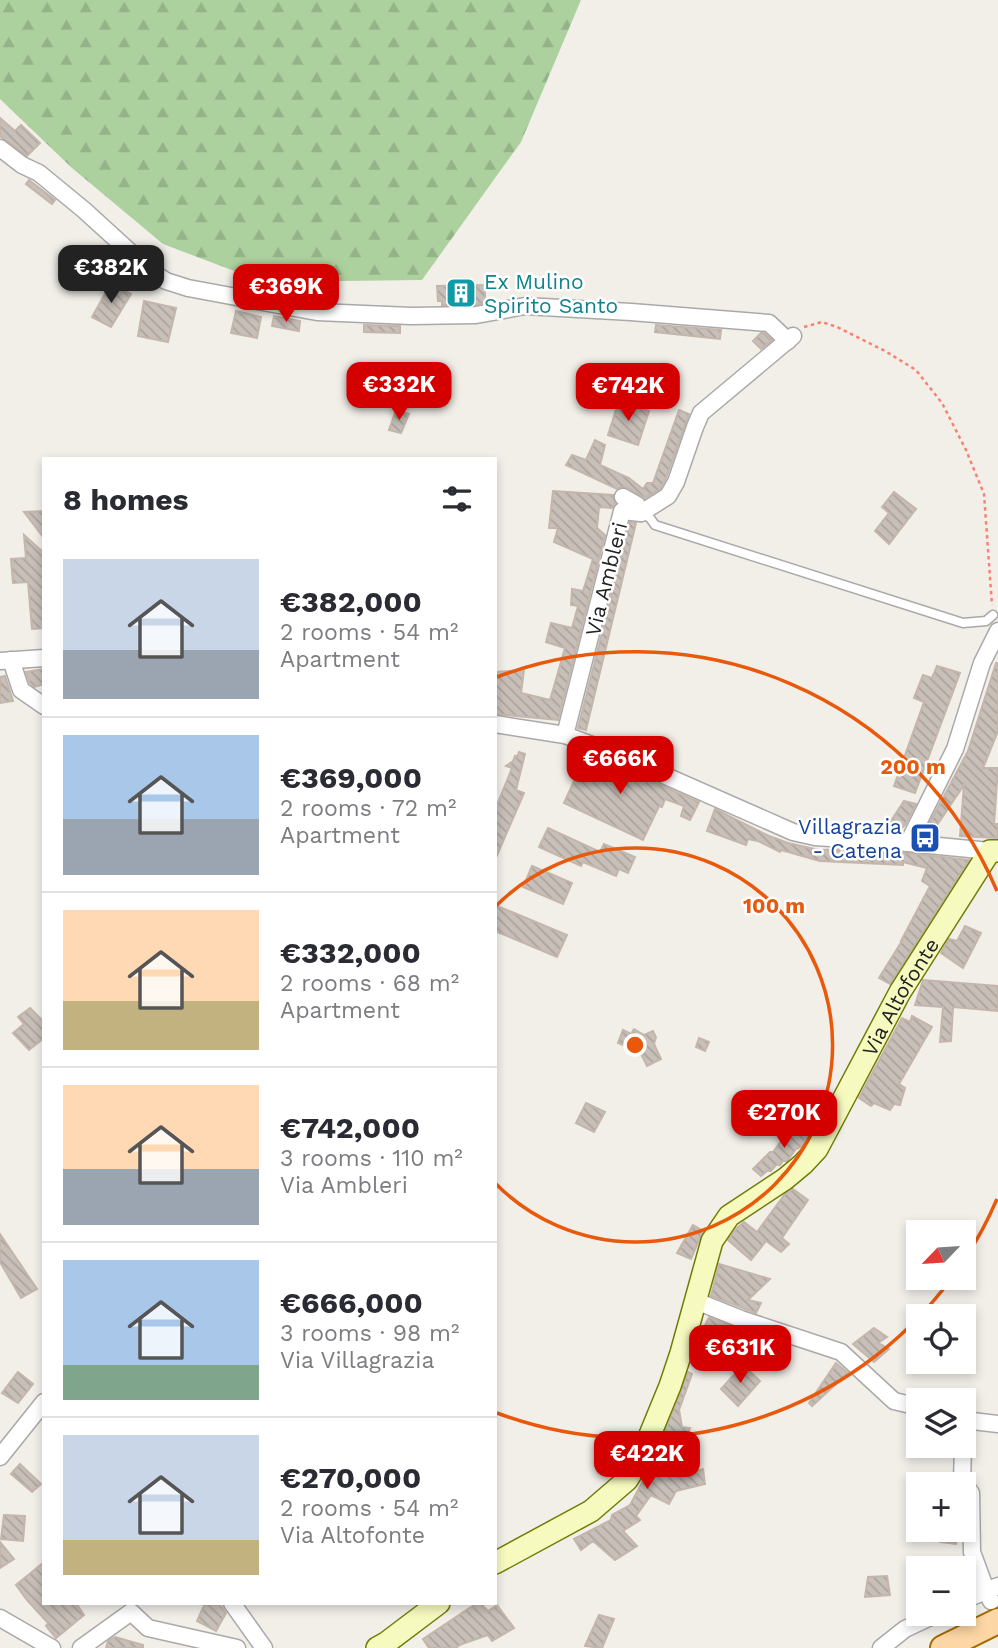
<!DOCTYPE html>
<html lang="en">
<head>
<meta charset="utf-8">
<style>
	:root { --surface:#fff; --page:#f7f7f7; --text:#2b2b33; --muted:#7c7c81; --line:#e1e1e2; --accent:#d40000 }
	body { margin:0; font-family:"Work Sans",sans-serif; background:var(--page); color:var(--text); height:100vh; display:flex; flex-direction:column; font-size:26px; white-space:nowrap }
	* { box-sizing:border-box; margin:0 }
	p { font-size:23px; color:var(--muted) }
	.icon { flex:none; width:38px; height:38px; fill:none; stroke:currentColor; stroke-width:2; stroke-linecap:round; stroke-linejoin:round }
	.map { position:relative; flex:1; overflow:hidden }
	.panel { position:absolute; left:42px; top:457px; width:455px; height:1148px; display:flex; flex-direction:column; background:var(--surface); border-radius:0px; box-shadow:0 4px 10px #0003 }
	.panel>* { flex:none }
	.needle { width:46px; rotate:245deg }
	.buttons { position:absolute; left:906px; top:1220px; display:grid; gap:14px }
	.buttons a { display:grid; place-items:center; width:70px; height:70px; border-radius:0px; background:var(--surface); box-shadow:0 4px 10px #0003; font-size:35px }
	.price { position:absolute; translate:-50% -60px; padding:0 16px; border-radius:14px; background:var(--accent); color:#fff; font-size:23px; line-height:46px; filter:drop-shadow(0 2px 4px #0008) }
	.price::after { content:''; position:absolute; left:50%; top:42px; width:21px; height:16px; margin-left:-10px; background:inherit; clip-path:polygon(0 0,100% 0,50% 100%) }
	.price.selected { background:#222; color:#fff }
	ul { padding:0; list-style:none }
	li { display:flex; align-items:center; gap:21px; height:175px; padding:0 21px }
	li+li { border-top:2px solid var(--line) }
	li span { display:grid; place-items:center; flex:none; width:196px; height:140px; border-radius:0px; color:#555 }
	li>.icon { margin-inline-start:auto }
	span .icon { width:84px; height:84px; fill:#fffc; stroke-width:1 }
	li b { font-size:30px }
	h2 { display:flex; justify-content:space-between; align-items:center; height:84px; padding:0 21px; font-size:30px }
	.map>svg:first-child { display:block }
	.forest { fill:url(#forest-firs) }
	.building { fill:url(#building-back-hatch); stroke:#c4b6ab; stroke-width:2 }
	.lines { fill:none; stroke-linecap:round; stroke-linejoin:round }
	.lane-casing { stroke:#a9a9a9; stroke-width:11 }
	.street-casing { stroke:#a9a9a9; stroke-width:19 }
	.secondary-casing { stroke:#707d05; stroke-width:24 }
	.primary-casing { stroke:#a06b00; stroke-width:28 }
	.path { stroke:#fa8072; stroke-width:2.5; stroke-dasharray:3.5 3.5; stroke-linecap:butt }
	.lane { stroke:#fff; stroke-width:8 }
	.street { stroke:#fff; stroke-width:16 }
	.secondary { stroke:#f7fabf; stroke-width:21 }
	.primary { stroke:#fcd6a4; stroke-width:24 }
	.ring { fill:none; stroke:#e8590c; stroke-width:3.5 }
	.labels { text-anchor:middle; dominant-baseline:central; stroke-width:5; stroke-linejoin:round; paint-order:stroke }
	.culture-label { font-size:21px; fill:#0d838f; stroke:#fff; text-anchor:start }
	.street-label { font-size:21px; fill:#222; stroke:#fff }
	.transit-label { font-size:21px; fill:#164399; stroke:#fff; text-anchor:end }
	.centre { fill:#e8590c; stroke:#fff; stroke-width:3.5 }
	.ring-label { font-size:21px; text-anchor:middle; font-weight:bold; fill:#e8590c; stroke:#fff; stroke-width:5; stroke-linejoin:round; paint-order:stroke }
</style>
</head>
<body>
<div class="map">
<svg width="998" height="1648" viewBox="0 0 998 1648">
	<defs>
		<pattern id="forest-firs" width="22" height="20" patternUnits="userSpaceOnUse" patternTransform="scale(1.75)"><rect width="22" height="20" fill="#add19e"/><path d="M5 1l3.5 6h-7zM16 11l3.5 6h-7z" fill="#95b388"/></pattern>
		<pattern id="building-back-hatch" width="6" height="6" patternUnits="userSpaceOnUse" patternTransform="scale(1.75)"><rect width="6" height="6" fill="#c7bfb8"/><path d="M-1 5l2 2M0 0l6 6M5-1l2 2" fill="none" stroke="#aba49e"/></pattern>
	</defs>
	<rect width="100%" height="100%" fill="#f2efe9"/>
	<polygon class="forest" points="0,0 581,0 521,142 422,280 263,282 163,244 72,168 0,99"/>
	<g class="building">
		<polygon points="0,118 15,131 21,125 40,143 27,156 0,136"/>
		<polygon points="29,180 55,200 52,204 26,184"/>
		<polygon points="111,283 131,294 111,327 92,317"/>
		<polygon points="485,285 485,303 475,305 442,305 442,301 438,301 437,286"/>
		<polygon points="144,301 176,308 168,342 138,336"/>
		<polygon points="236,311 261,317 257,338 231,333"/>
		<polygon points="274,316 300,321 299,331 272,326"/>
		<polygon points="364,325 400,326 400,333 364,332"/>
		<polygon points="656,325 721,330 720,339 655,332"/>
		<polygon points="761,333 764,333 772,340 761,349 753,341"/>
		<polygon points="619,400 649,411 638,445 608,435"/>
		<polygon points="396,410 409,414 401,433 389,430"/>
		<polygon points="679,410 689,414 666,478 660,489 645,498 628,488 622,487 617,489 566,465 572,455 586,460 595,440 605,445 600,465 629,478 643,489 647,483 653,483"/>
		<polygon points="553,491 613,495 615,503 612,508 599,507 597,528 605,535 558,720 495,714 495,672 524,670 521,693 550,700 565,648 546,642 551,623 572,628 578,606 571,605 572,589 583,591 593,559 554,542 558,528 549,528"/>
		<polygon points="894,492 916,509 889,544 875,531 889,513 882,507"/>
		<polygon points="44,511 44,538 24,512"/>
		<polygon points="630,522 636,523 586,730 578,728"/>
		<polygon points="24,535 44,553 44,628 32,629 28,582 13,583 11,559 26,558"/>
		<polygon points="996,663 998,663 998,731 983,768 998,768 994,824 998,824 998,838 960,836 964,785 935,828 928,826 968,751"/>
		<polygon points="937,666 960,673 915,793 894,786 924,702 914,698 923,675 932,678"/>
		<polygon points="44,669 44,684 34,687 30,683 26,672"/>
		<polygon points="5,676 13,701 0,703 0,677"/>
		<polygon points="577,751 612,764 699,802 690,820 681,816 684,806 665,799 662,807 659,806 643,840 564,803 578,772 572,770"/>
		<polygon points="519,752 525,754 516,790 524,793 495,860 495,810 512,768 506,766 513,761 515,756 517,757"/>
		<polygon points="904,801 916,804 905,825 898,832 885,830"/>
		<polygon points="715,809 769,836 788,843 819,850 843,849 907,853 969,860 890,984 879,978 902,941 901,941 930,886 922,881 927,868 903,862 903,865 820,861 781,850 780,852 758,841 748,839 746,845 707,831"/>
		<polygon points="548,828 600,852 604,844 635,857 628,873 619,869 616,876 583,862 581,866 539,847"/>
		<polygon points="532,866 572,883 563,904 523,887"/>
		<polygon points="495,905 567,935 557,957 495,931"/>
		<polygon points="965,926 981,933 963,968 941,953 949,939 957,941"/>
		<polygon points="923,980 998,986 998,1011 953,1007 951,1041 940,1042 943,1007 915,1005"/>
		<polygon points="30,1008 44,1022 44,1038 29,1050 13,1033 24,1024 18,1017"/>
		<polygon points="912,1016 932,1027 899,1084 905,1088 900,1105 894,1104 890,1110 874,1103 871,1106 859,1098 902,1018 910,1022"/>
		<polygon points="634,1029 644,1035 653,1031 656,1037 654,1044 661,1059 647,1066 640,1052 618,1043 623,1030 631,1034"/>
		<polygon points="699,1038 709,1042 705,1051 696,1047"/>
		<polygon points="586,1103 605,1112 594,1132 576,1123"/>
		<polygon points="796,1124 812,1130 801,1147 796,1149 787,1161 783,1161 780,1165 776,1165 771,1171 767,1171 761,1176 753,1169 770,1152 773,1152 787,1133 790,1133"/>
		<polygon points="793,1189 808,1200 782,1238 789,1244 781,1252 766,1241 751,1260 728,1240 736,1229 744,1222 757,1232 785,1194"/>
		<polygon points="693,1225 703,1231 691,1259 677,1253"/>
		<polygon points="0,1234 37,1289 21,1298 0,1262"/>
		<polygon points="719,1264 770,1279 748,1300 761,1303 756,1313 711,1296"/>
		<polygon points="709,1317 745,1331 737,1344 729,1342 722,1360 696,1348 699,1338"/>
		<polygon points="874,1328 887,1337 878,1343 889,1349 874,1362 853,1344"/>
		<polygon points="836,1363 848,1373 812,1406 809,1403"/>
		<polygon points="743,1365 760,1381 738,1406 721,1389"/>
		<polygon points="18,1372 33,1384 18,1403 2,1393"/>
		<polygon points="688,1372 692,1374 679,1410 682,1427 690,1428 683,1445 669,1441 661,1460 685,1475 703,1469 705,1484 676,1491 669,1504 651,1495 636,1516 640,1520 623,1531 637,1546 615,1560 593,1541 581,1550 574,1539 611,1520 612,1515 630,1505 652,1464"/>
		<polygon points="20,1464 41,1484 32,1492 11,1474"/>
		<polygon points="4,1515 25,1516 23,1541 1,1539"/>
		<polygon points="941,1530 960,1530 956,1544 940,1542"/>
		<polygon points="0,1542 14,1559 0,1568"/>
		<polygon points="44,1562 44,1603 76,1603 84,1615 56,1638 46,1626 48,1623 27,1600 16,1585"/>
		<polygon points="887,1576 890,1595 865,1597 868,1577"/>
		<polygon points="205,1603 215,1603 222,1607 226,1613 216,1631 197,1621"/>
		<polygon points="477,1603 480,1603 488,1611 497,1605 514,1628 492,1641 488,1635 462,1644 455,1648 429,1648 423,1639"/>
		<polygon points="599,1615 614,1619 602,1648 585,1646"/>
		<polygon points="115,1637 143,1645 143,1648 106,1648 108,1641"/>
	</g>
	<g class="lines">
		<g class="lane-casing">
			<polyline id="lane" points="641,513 650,518 655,525 963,623 986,621 993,615"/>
		</g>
		<g class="street-casing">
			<g id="street">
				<polyline points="0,148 22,165 39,173 84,210 152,272 166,281 188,288 317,312 411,316 476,315 525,306 631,312 769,323 788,341"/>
				<polyline points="623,497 637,505 641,513"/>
				<polyline points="11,660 21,690 44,706"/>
				<polyline points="0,661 44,658"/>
				<polyline points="495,724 565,735 616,754 793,832 815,837 908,843 990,851"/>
				<polyline points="565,735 622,511 641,513 668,496 676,482 695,427 701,413 793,336"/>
				<polyline points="908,843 955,749 982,663 998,631"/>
				<polyline points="696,1301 741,1319 841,1352 894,1401 919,1407"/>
				<polyline points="964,1420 998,1424"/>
				<polyline points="963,1446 962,1481 964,1484"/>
				<polyline points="0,1457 44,1402"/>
				<polyline points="964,1484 971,1493 972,1552 986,1590 991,1601"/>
				<polyline points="964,1600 998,1586"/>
				<polyline points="232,1603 264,1648"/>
				<polyline points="0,1618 52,1648"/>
				<polyline points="81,1648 131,1612 148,1628 237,1648"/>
				<polyline points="881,1648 905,1629 937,1614"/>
			</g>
		</g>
		<g class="secondary-casing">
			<g id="secondary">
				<path id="s1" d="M495,1563L591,1511L627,1480L640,1459L670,1386L681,1353L712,1241L729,1216L785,1179L803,1164L817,1149L900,992L990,851H998"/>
				<polyline points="377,1648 386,1643 439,1603"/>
			</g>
		</g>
		<g class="primary-casing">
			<polyline id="primary" points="943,1648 998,1621"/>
		</g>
		<polyline class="path" points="804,327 822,322 837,327 885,351 916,370 942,403 966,450 984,494 992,605"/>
		<use href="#lane" class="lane"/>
		<use href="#street" class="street"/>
		<use href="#secondary" class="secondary"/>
		<use href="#primary" class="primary"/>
	</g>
	<g class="ring">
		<path d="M496 906A197 197 0 1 1 496 1184"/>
		<path d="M997 1199A393 393 0 0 1 965 1259M951 1279A393 393 0 0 1 497 1413M497 677A393 393 0 0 1 997 891"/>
	</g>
	<defs>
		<g id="building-square" transform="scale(1.575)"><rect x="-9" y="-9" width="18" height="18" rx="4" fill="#0f9aa8" stroke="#fff"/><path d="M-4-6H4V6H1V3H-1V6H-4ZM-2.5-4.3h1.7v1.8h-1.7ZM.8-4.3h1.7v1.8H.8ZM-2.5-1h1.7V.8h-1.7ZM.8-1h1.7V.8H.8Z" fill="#fff"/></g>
		<g id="bus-square" transform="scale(1.575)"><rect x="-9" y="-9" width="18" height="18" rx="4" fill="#1a4fb4" stroke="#fff"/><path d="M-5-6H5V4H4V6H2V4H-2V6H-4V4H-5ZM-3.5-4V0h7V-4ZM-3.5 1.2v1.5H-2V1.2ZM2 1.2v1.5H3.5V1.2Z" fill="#fff"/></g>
	</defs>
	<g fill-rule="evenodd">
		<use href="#building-square" x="461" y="293"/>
		<use href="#bus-square" x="925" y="838"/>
	</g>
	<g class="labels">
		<g class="culture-label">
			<text x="484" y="281">Ex Mulino<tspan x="484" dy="24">Spirito Santo</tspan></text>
		</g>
		<g class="street-label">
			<text transform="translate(606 579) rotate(-76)">Via Ambleri</text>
			<text stroke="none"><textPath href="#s1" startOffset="726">Via Altofonte</textPath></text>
		</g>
		<g class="transit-label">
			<text x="902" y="826">Villagrazia<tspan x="902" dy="24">- Catena</tspan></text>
		</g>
	</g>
	<circle cx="635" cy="1045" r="10" class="centre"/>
	<g class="ring-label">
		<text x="913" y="774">200 m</text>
		<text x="774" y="913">100 m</text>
	</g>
</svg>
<div class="buttons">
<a><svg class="needle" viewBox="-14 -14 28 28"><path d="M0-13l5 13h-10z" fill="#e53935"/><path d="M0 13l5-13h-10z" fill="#7c7c81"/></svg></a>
<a><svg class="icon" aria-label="locate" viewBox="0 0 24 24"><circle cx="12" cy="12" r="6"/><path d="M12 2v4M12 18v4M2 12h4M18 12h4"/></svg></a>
<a><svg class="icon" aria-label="layers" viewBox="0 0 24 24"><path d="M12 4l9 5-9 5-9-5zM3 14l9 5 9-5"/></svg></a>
<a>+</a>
<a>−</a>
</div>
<b class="price selected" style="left:111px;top:305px">€382K</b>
<b class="price" style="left:286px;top:324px">€369K</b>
<b class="price" style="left:399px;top:422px">€332K</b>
<b class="price" style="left:628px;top:423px">€742K</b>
<b class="price" style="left:620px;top:796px">€666K</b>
<b class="price" style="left:784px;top:1150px">€270K</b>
<b class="price" style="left:740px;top:1385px">€631K</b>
<b class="price" style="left:647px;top:1491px">€422K</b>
<section class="panel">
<h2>8 homes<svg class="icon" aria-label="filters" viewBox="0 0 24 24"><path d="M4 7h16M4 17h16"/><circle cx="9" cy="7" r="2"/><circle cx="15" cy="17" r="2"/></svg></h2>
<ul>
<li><span style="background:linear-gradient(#c9d6e8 65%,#9aa5b1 0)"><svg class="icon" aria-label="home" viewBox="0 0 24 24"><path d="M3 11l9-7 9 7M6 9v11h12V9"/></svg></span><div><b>€382,000</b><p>2 rooms · 54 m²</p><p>Apartment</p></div></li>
<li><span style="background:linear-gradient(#a9c7e8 60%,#9aa5b1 0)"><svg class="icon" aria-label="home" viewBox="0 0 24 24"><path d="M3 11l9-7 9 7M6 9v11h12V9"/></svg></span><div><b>€369,000</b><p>2 rooms · 72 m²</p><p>Apartment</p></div></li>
<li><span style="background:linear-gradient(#ffd9b3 65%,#c2b280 0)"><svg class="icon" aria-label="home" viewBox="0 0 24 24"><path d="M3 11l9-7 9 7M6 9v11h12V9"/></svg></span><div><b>€332,000</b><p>2 rooms · 68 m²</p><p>Apartment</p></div></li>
<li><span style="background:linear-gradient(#ffd9b3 60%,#9aa5b1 0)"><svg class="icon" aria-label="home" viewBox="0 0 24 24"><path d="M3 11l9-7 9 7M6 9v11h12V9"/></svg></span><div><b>€742,000</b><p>3 rooms · 110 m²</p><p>Via Ambleri</p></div></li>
<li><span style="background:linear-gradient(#a9c7e8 75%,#7fa58c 0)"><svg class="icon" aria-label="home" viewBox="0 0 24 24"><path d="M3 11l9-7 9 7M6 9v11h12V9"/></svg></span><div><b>€666,000</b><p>3 rooms · 98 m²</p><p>Via Villagrazia</p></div></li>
<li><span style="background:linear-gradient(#c9d6e8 75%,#c2b280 0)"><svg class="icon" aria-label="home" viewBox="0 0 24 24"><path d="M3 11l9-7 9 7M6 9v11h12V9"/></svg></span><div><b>€270,000</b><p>2 rooms · 54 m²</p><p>Via Altofonte</p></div></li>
</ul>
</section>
</div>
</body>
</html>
